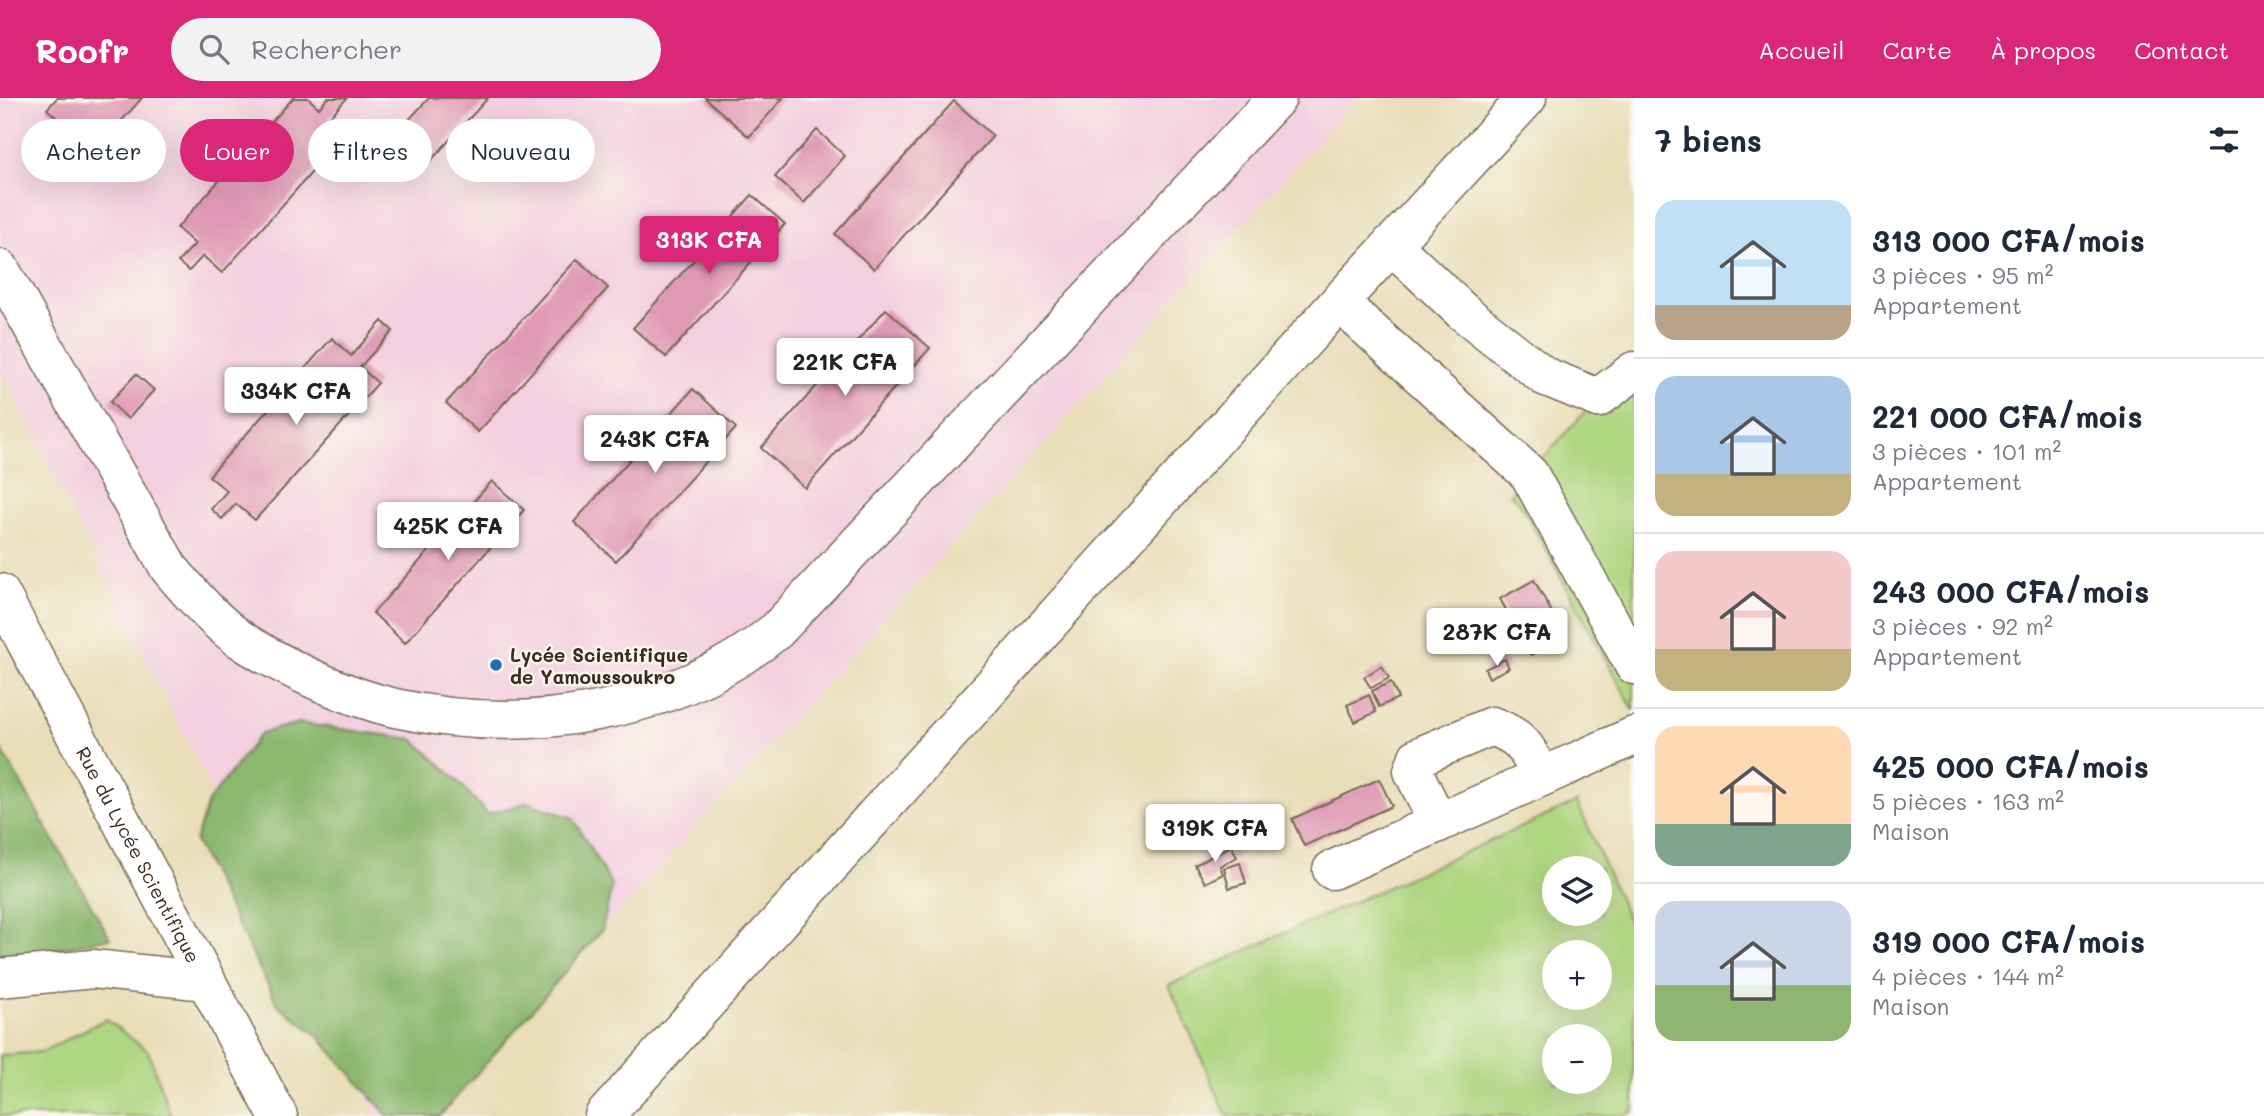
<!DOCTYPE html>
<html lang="fr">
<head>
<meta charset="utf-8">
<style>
	:root { --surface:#fff; --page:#f2f2f3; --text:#1f2937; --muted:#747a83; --line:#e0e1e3; --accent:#db2777 }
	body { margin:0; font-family:Mali,sans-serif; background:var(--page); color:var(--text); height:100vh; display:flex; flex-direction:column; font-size:26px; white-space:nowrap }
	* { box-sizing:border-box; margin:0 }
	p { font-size:23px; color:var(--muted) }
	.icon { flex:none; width:38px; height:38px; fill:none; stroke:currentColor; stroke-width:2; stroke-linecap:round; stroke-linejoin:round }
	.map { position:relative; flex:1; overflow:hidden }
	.drawer { display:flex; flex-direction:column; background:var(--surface); width:630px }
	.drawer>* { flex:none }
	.top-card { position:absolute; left:21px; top:21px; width:665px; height:63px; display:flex; gap:14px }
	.controls { position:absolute; left:1542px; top:758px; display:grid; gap:14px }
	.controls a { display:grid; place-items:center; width:70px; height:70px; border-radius:50%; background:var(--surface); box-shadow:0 7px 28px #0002; font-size:35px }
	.price { position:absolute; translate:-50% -60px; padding:0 16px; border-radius:7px; background:#fff; color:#222; font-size:23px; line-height:46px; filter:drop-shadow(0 2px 4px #0008) }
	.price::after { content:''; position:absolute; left:50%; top:42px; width:21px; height:16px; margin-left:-10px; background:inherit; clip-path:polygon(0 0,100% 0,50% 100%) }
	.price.on { background:var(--accent); color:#fff }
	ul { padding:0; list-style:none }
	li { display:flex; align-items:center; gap:21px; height:175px; padding:0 21px }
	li+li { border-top:2px solid var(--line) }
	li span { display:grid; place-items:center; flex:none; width:196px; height:140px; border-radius:21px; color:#555 }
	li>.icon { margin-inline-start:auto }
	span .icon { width:84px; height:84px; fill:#fffc; stroke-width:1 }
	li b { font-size:30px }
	h2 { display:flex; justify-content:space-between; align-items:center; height:84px; padding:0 21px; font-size:30px }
	.pill { padding:0 24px; border-radius:32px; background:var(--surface); box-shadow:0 7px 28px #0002; font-size:24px; line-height:63px }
	.pill.on { background:var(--accent); color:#fff }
	header { display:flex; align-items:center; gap:42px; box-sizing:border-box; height:98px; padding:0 35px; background:var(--accent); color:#fff }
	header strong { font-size:33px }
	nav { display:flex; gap:38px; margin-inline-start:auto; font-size:24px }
	.search { width:490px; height:63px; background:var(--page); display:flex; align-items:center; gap:18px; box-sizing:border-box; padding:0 24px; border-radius:38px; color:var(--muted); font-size:26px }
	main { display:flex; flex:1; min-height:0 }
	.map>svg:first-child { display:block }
	.built { fill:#f3cfdf }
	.green { fill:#afd680; stroke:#75804f; stroke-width:2; fill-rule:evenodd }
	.forest { fill:#8bb76e; stroke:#637046; stroke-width:2 }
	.building { fill:#e099b5 }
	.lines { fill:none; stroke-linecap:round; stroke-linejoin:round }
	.minor-casing { stroke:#786954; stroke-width:41 }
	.minor { stroke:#fff; stroke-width:38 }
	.poi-dot { fill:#1f6fb2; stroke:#fbf7ec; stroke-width:2.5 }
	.labels { text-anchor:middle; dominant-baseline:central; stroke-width:5; stroke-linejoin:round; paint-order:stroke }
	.poi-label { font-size:19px; font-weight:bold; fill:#3b2a1e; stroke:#fbf7ec; text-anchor:start }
	.street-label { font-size:19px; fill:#3b2a1e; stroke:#fbf7ec }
</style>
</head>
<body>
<header>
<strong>Roofr</strong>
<div class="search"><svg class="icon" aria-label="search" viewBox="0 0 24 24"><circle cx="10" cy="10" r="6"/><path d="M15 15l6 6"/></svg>Rechercher</div>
<nav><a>Accueil</a><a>Carte</a><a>À propos</a><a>Contact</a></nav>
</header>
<main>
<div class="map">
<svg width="1634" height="1018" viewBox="0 0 1634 1018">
	<rect width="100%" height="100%" fill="#fbf7ec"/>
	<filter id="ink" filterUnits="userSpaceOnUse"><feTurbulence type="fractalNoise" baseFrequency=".0143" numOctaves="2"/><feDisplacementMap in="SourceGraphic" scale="14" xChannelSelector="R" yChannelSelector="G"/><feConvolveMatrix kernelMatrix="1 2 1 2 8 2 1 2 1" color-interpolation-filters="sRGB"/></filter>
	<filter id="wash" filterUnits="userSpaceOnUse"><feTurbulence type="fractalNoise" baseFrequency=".00686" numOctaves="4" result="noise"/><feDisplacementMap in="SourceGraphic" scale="28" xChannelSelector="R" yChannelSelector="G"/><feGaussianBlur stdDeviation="1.57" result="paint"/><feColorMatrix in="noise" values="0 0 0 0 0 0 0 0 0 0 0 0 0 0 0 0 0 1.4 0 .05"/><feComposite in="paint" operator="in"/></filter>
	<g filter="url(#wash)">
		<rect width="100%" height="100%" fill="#e9deb9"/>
		<polygon class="built" points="0,0 1357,0 602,832 440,1018 376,1018 0,270"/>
		<g class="green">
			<polygon points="1634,260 1634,613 1522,408 1510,396"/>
			<path d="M1577,704L1634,835V1013L1623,1018H1227L1169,887ZM1600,770V816H1554V770ZM1600,854V900H1554V854ZM1600,938V984H1554V938Z"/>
			<polygon points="106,921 148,953 171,1018 0,1018 0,957 42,954"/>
		</g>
		<g class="forest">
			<polygon points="298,625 413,641 450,675 488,716 527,704 573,720 612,788 602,832 440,1018 388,1018 318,938 278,907 195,743 208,704 261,635"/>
			<polygon points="0,649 110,840 0,863"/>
		</g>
		<g id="blocks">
			<g class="building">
				<polygon points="57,0 142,0 92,56 74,39 60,54 49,44 64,26 47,11"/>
				<polygon points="293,0 308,0 319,10 328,0 347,0 328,21 345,37 222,175 203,158 189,173 178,164 195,146 177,130"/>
				<polygon points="429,0 488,0 424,70 392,40"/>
				<polygon points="705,0 783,0 749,39"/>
				<polygon points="954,3 993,38 874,171 835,136"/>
				<polygon points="817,32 845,58 804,105 775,79"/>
				<polygon points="752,97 785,126 666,259 633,230"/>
				<polygon points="577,161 608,190 478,334 446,305"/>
				<polygon points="886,211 930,250 805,390 761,350"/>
				<polygon points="382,223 393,233 360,269 378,285 255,422 236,406 222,421 211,411 227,393 209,378 332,240 351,258"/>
				<polygon points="136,276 154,292 128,321 110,304"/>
				<polygon points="693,291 736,330 616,463 574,424"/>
				<polygon points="492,383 524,412 405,545 373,515"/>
				<polygon points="1534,482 1565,538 1531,557 1500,501"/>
				<polygon points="1505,561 1509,570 1489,580 1485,571"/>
				<polygon points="1382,568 1389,580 1371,590 1364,579"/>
				<polygon points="1391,584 1398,600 1379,609 1372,593"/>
				<polygon points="1369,597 1376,614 1355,624 1347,607"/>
				<polygon points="1379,681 1392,708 1304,748 1292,721"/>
				<polygon points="1231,748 1237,759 1220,768 1223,776 1205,785 1195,767"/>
				<polygon points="1240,765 1246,785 1229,790 1224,770"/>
			</g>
		</g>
	</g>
	<g filter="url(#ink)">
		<use href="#blocks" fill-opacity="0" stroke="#786954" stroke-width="2"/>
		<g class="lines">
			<g class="minor-casing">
				<g id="minor">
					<polyline points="1391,146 1462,213 1544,278 1598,300 1634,273"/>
					<path d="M0,171L169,470C193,498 217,527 249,547C290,572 347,599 395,610C524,638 674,617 777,532L1277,0"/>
					<polyline points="1339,204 1529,376 1634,567"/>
					<path id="s1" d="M0,495L278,1018"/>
					<path d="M1438,725L1413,673L1418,659L1492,628C1524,640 1526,649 1541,679"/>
					<polyline points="1332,772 1634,638"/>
					<polyline points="0,880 93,871 206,883"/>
					<polyline points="604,1018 1339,204 1527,0"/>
				</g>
			</g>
			<use href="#minor" class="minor"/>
		</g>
	</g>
	<circle class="poi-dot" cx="496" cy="567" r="7"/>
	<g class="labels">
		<g class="poi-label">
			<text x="510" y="556">Lycée Scientifique<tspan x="510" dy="22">de Yamoussoukro</tspan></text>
		</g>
		<g class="street-label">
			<text stroke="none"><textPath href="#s1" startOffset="296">Rue du Lycée Scientifique</textPath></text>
		</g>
	</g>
</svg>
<div class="controls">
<a><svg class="icon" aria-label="layers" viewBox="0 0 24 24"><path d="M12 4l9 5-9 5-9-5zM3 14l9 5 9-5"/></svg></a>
<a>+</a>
<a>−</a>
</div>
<b class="price on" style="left:709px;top:178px">313K CFA</b>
<b class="price" style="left:845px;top:300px">221K CFA</b>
<b class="price" style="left:296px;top:329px">334K CFA</b>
<b class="price" style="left:655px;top:377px">243K CFA</b>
<b class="price" style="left:448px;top:464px">425K CFA</b>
<b class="price" style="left:1497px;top:570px">287K CFA</b>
<b class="price" style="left:1215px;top:766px">319K CFA</b>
<div class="top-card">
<a class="pill">Acheter</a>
<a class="pill on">Louer</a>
<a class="pill">Filtres</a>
<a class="pill">Nouveau</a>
</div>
</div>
<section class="drawer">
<h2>7 biens<svg class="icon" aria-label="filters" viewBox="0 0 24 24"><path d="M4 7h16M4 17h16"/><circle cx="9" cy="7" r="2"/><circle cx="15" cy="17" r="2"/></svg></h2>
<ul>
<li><span style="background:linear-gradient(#bfe0f5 75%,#b9a48a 0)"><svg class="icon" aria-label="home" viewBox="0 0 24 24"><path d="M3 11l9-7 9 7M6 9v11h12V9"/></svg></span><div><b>313 000 CFA/mois</b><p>3 pièces · 95 m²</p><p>Appartement</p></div></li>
<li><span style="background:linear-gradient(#a9c7e8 70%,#c2b280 0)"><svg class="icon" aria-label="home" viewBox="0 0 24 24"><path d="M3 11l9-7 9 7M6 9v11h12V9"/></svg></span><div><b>221 000 CFA/mois</b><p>3 pièces · 101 m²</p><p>Appartement</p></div></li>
<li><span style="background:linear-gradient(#f6c9c9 70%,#c2b280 0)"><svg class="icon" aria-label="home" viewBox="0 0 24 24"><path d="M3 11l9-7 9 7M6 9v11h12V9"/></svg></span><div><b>243 000 CFA/mois</b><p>3 pièces · 92 m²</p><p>Appartement</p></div></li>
<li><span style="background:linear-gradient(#ffd9b3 70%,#7fa58c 0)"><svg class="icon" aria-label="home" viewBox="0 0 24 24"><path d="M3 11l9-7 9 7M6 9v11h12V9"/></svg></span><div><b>425 000 CFA/mois</b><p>5 pièces · 163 m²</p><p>Maison</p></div></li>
<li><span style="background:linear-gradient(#c9d6e8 60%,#8fb573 0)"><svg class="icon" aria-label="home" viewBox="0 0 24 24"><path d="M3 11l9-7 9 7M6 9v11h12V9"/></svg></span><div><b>319 000 CFA/mois</b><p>4 pièces · 144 m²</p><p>Maison</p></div></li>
</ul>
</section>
</main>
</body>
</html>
